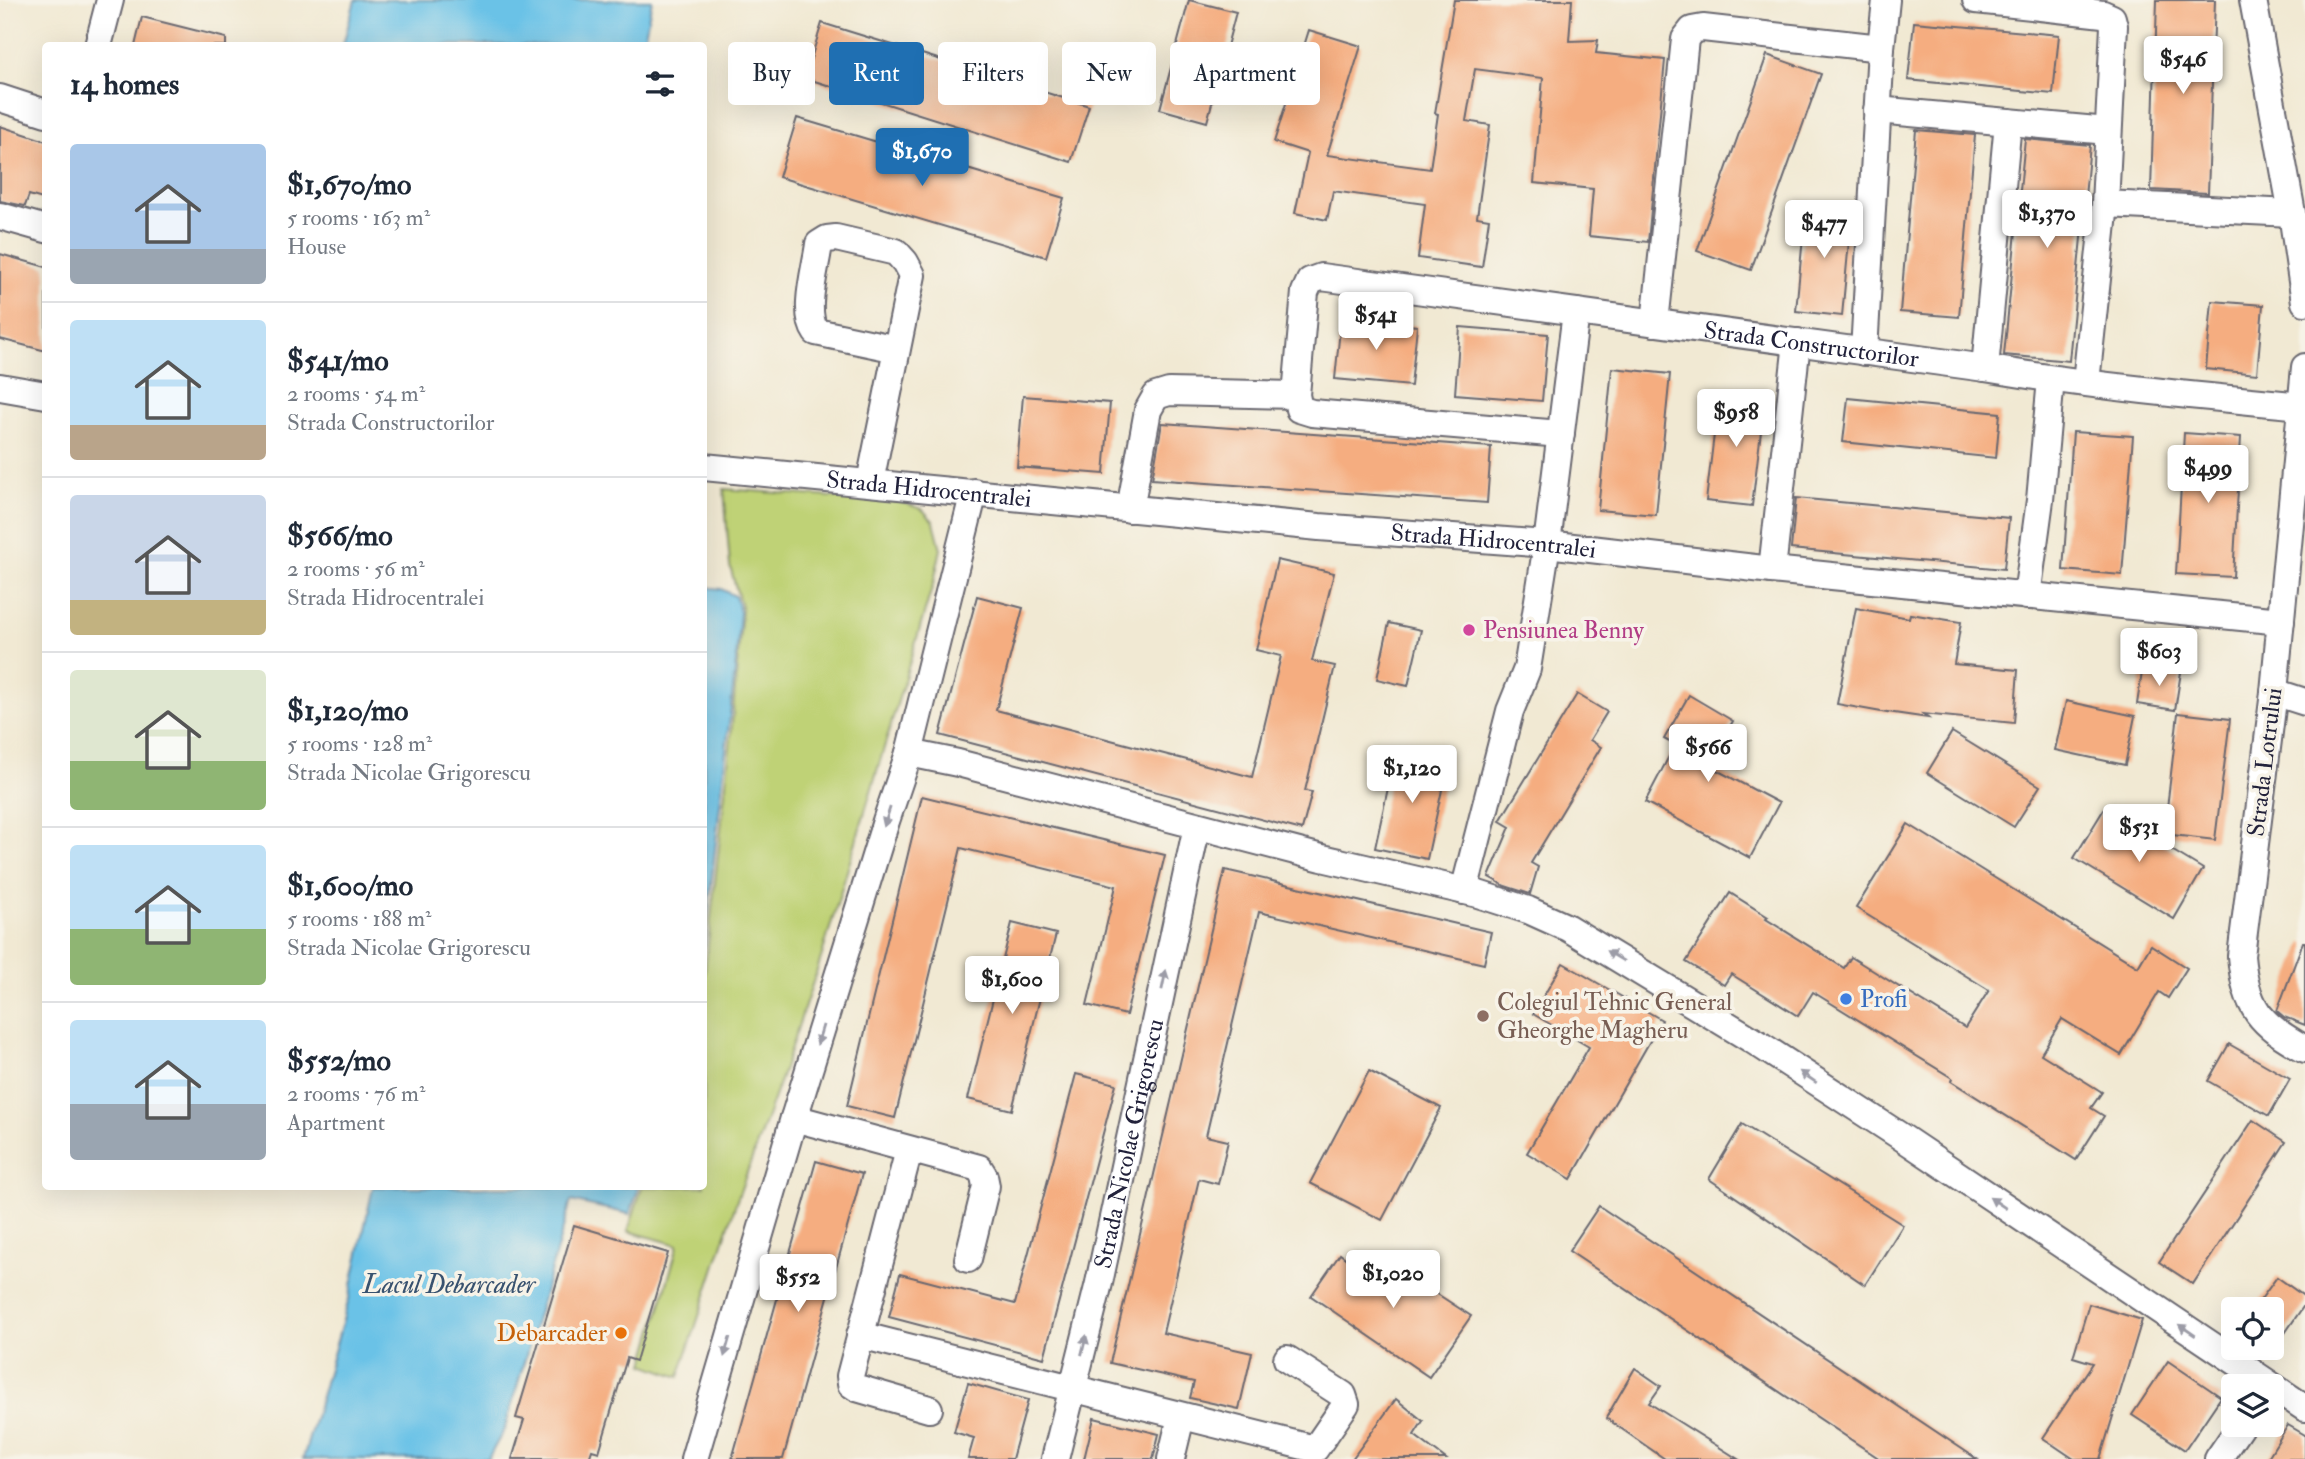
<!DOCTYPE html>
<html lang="en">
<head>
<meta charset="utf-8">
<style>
	:root { --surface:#fff; --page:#f6f6f7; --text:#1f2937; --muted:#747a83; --line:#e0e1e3; --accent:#1f6fb2 }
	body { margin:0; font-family:"IM FELL Double Pica",serif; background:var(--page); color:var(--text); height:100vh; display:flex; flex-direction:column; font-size:26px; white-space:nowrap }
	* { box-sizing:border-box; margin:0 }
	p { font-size:23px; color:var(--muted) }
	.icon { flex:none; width:38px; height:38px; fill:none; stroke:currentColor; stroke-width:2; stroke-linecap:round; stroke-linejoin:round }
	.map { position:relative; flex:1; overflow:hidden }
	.drawer { position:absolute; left:42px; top:42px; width:665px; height:1148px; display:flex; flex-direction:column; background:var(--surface); border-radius:7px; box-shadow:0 7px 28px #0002 }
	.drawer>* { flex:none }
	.hud { position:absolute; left:728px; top:42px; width:665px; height:63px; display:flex; gap:14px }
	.fabs { position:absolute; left:2221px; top:1297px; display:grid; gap:14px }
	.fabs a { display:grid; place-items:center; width:63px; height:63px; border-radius:7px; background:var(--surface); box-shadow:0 7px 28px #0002; font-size:35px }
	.price { position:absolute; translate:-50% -60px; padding:0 16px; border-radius:7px; background:#fff; color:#222; font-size:23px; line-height:46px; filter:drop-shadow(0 2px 4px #0008) }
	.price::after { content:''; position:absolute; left:50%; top:42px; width:21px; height:16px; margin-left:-10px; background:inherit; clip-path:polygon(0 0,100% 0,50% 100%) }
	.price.current { background:var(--accent); color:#fff }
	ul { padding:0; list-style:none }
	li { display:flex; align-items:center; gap:21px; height:175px; padding:0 28px }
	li+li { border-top:2px solid var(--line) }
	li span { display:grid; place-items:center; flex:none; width:196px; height:140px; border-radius:7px; color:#555 }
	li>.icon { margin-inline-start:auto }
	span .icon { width:84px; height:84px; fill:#fffc; stroke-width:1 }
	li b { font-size:30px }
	h2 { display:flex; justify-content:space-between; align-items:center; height:84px; padding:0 28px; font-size:30px }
	.pill { padding:0 24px; border-radius:7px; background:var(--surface); box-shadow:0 7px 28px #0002; font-size:24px; line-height:63px }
	.pill.current { background:var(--accent); color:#fff }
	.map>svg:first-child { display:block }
	.green { fill:#bfd276; stroke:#707a58; stroke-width:2 }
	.water { fill:#6ac2e7; stroke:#467291; stroke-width:2 }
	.building { fill:#f5ad80 }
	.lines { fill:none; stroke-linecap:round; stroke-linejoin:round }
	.minor-casing { stroke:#6a6870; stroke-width:30 }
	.minor { stroke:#fff; stroke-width:26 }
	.oneway { fill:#9c9ca7 }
	.hotel-dot { fill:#d1479c; stroke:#f7f3e8; stroke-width:2.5 }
	.shop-dot { fill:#3f7fe0; stroke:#f7f3e8; stroke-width:2.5 }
	.education-dot { fill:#8d6e63; stroke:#f7f3e8; stroke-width:2.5 }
	.food-dot { fill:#e8710a; stroke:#f7f3e8; stroke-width:2.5 }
	.labels { text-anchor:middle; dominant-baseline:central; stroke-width:7; stroke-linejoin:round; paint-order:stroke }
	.street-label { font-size:24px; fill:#22223b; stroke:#f7f3e8 }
	.hotel-label { font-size:24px; fill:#b23c85; stroke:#f7f3e8; text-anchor:start }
	.shop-label { font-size:24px; fill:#366cbe; stroke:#f7f3e8; text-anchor:start }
	.education-label { font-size:24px; fill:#785e54; stroke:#f7f3e8; text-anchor:start }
	.food-label { font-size:24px; fill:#c56008; stroke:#f7f3e8; text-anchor:end }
	.water-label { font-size:26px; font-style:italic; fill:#38526f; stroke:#f7f3e8 }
</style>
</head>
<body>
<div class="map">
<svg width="2305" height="1459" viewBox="0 0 2305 1459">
	<rect width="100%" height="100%" fill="#f7f3e8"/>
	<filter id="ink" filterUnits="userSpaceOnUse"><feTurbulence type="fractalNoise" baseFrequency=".0143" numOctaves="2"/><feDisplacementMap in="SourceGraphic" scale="14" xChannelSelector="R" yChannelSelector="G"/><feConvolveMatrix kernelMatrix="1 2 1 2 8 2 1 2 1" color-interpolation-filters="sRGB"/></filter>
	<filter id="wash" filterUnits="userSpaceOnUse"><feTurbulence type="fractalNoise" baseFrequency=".00686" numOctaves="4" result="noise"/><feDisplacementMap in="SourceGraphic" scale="28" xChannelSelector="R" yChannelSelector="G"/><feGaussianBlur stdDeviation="1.57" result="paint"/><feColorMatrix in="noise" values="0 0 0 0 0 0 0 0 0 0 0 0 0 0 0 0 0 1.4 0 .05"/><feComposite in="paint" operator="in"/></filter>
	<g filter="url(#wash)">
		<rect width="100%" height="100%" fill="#f1e9d3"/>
		<polygon class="green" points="724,489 901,502 922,509 934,522 941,549 934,581 821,958 784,1069 736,1203 679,1377 644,1364 678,1245 628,1231 642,1187 704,1186 704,980 730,747 742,610 730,566"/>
		<g class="water">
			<polygon points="355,0 652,0 643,45 343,45"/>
			<polygon points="704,587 721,589 735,596 740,612 736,661 704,948"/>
			<polygon points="373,1187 639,1187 630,1214 571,1201 505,1428 488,1459 303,1459 349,1299"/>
		</g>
		<g id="blocks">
			<g class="building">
				<polygon points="1189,0 1236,12 1207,122 1160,109"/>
				<polygon points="1454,0 1572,0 1569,41 1598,40 1596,53 1665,60 1648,242 1589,236 1593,189 1534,183 1543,78 1475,69 1466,121 1490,125 1477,217 1489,219 1482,267 1418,258 1425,204 1333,191 1327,220 1295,213 1308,153 1274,142 1309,30 1361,46 1327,155 1430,169 1438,114 1435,113"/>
				<polygon points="2157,0 2215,0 2208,193 2151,190"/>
				<polygon points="142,17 226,38 226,46 135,46"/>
				<polygon points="1914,22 2059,35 2053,94 1908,80"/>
				<polygon points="822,23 1089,106 1071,162 805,78"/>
				<polygon points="1767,55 1821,74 1751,270 1697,251"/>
				<polygon points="797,118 1064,198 1046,257 779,177"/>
				<polygon points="0,126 46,141 46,200 29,195 25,206 0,201"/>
				<polygon points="1916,130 1975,135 1959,317 1900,312"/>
				<polygon points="2025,139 2090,145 2069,361 2004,355"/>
				<polygon points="1806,205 1852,209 1842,316 1796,311"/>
				<polygon points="0,254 46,267 46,351 0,339"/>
				<polygon points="2212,301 2263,305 2257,374 2206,369"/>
				<polygon points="1341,319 1417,326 1411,386 1335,379"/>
				<polygon points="1460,327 1548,334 1542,401 1455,394"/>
				<polygon points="1612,368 1670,374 1656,515 1598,510"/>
				<polygon points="1719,393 1765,398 1752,506 1706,501"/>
				<polygon points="1023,396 1110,403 1104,474 1017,467"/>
				<polygon points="1848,398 2000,413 1996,458 1843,442"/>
				<polygon points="1162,423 1491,447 1487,503 1152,479"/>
				<polygon points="2073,432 2133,436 2122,575 2063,570"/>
				<polygon points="2184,433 2241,437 2233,577 2176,574"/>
				<polygon points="1796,498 2009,518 2004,569 1791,549"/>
				<polygon points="1277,560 1334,573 1312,661 1335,666 1305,791 1312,792 1302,830 940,735 977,596 1023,608 996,710 1252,777 1281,656 1256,650"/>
				<polygon points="1856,608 1909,618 1910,614 1961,622 1954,664 2018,670 2014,723 1923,714 1928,718 1887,712 1887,713 1837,704"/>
				<polygon points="1389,623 1421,630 1408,686 1377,679"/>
				<polygon points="2143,666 2181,672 2175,710 2137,704"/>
				<polygon points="1577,694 1607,712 1590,740 1601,747 1531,863 1538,867 1530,894 1505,886 1489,877 1510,827 1500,821"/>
				<polygon points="1689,695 1733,721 1707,765 1779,803 1750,858 1645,802 1675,745 1664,739"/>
				<polygon points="2066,701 2135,716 2125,765 2055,750"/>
				<polygon points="2178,713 2230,719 2215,840 2164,834"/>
				<polygon points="1952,732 2040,786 2014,827 1927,773"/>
				<polygon points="1396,751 1448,762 1427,859 1375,848"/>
				<polygon points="922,796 1165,855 1126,1015 1087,1005 1116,886 961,848 895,1118 847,1106"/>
				<polygon points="2104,809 2203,869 2174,919 2074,858"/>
				<polygon points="1908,824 2138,967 2151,945 2187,968 2168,998 2159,992 2121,1055 2062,1019 2041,1054 2102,1092 2091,1108 2104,1116 2076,1160 1951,1081 1952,1078 1813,992 1798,1016 1731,974 1724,985 1686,962 1730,893 1768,917 1766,919 1844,968 1851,957 1965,1028 1989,990 1856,908"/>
				<polygon points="1225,870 1491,932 1484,964 1259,912 1206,1136 1228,1141 1218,1184 1199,1179 1163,1333 1252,1353 1239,1409 1190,1398 1194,1382 1110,1363"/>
				<polygon points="1012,923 1056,934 1012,1110 968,1099"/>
				<polygon points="2303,942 2305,942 2305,1025 2284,1017 2277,1011"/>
				<polygon points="1563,963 1662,1020 1571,1179 1527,1153 1589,1047 1533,1014"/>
				<polygon points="2229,1044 2290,1079 2269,1116 2208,1081"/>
				<polygon points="1369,1071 1441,1108 1382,1220 1310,1183"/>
				<polygon points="1076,1074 1116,1084 1044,1358 889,1317 900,1274 1015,1304"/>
				<polygon points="2253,1120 2286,1142 2193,1284 2159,1262"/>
				<polygon points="1742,1124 1903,1225 1865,1285 1709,1179"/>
				<polygon points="816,1161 862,1174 783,1459 732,1459"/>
				<polygon points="1599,1206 1977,1459 1880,1459 1569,1251"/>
				<polygon points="574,1225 668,1253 636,1361 627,1358 599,1452 592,1450 589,1459 512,1459 524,1420 516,1418"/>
				<polygon points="1373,1252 1471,1316 1429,1377 1311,1296 1340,1254 1361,1270"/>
				<polygon points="2277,1277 2305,1297 2305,1304 2272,1352 2272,1309 2254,1309"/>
				<polygon points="2089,1304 2142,1320 2100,1459 2074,1459 2043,1438 2093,1363 2073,1357"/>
				<polygon points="2168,1361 2221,1397 2185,1450 2132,1415"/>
				<polygon points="1635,1368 1661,1386 1649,1403 1738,1459 1665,1459 1606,1418"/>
				<polygon points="968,1383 1028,1400 1012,1459 968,1459 974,1438 954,1432"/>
				<polygon points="1396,1399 1423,1421 1414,1435 1446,1459 1352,1459"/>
				<polygon points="1094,1418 1159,1434 1153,1459 1084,1459"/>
				<polygon points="2288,1425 2305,1435 2305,1459 2267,1459"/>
			</g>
		</g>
	</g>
	<g filter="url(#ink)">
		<use href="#blocks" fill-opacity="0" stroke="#6a6870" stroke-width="2"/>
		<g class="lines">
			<g class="minor-casing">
				<g id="minor">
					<polyline points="1976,0 2103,14 2112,18 2114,26 2105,204 2086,382"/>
					<polyline points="2253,0 2292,213 2305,302"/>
					<polyline points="98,46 110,0"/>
					<polyline points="0,98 46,113"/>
					<polyline points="1877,110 2108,131"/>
					<polyline points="2105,204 2292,213"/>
					<polyline points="0,216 46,229"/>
					<polyline points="1655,323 1685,39 1692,30 1703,28 1881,48"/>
					<polyline points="1864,352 1881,48 1886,0"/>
					<path d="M2305,367L2274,692L2241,956C2246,1009 2260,1024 2305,1049"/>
					<polyline points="1985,368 2008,122"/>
					<polyline points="0,387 46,395"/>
					<path id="s1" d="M1561,434L1312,413L1299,409L1296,395L1305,292L1310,281L1321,277L1985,368C2090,386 2196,396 2303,406"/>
					<path id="s2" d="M704,467L1319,527L1547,544L1772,570L2281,621"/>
					<path d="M870,482L912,275L905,262L896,252L836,238L827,239L819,244C816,268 802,312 816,332L897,349"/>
					<polyline points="1130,509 1148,410 1156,396 1169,392 1296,395"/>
					<polyline points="1772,570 1797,342"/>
					<polyline points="2027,596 2040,500 2051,379"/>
					<polyline points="2274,692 2305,702"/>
					<polyline points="909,753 958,763 1322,858 1478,894 1528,910 1568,928 1754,1041 1897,1134 2305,1408"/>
					<polyline points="1464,891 1510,711 1527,669 1547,544 1576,312"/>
					<polyline points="794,1118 979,1168 984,1176 986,1186 968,1259"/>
					<polyline points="909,1150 850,1376 851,1384 857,1388 929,1409"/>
					<polyline points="860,1335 1315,1449 1346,1404 1343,1395 1287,1359"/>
					<polyline points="694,1459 794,1118 886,821 909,753 974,492"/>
					<path id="s3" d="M1055,1459L1099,1283L1197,826"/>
					<polyline points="1171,1459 1181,1417"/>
					<polyline points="2218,1459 2242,1424"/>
				</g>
			</g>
			<use href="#minor" class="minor"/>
		</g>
		<defs><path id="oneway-solid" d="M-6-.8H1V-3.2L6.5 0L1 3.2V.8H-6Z" transform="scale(1.75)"/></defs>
		<g class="oneway">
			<use href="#oneway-solid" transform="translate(887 817) rotate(108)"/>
			<use href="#oneway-solid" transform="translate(1615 956) rotate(-149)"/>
			<use href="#oneway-solid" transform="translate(1164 980) rotate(-78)"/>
			<use href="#oneway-solid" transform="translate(820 1035) rotate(107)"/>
			<use href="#oneway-solid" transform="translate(1808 1077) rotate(-146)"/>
			<use href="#oneway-solid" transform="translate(1998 1203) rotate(-146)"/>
			<use href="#oneway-solid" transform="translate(2187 1330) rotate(-146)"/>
			<use href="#oneway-solid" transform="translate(1084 1345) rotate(-76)"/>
			<use href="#oneway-solid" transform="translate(727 1347) rotate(106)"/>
		</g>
	</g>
	<circle class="hotel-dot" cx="1469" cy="630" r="7"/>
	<circle class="shop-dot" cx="1846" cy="999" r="7"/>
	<circle class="education-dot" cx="1483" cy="1016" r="7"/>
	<circle class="food-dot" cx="621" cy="1333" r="7"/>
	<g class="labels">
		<g class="street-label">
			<text stroke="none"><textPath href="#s1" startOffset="900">Strada Constructorilor</textPath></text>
			<text stroke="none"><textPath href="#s2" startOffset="226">Strada Hidrocentralei</textPath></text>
			<text stroke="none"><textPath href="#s2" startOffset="793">Strada Hidrocentralei</textPath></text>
			<text transform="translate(2265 762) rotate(-83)">Strada Lotrului</text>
			<text stroke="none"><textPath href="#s3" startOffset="324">Strada Nicolae Grigorescu</textPath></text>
		</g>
		<g class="hotel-label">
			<text x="1483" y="630">Pensiunea Benny</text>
		</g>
		<g class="shop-label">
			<text x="1860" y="999">Profi</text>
		</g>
		<g class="education-label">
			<text x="1497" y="1002">Colegiul Tehnic General<tspan x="1497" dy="28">Gheorghe Magheru</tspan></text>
		</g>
		<g class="food-label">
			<text x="607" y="1333">Debarcader</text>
		</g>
		<g class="water-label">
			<text x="449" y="1285">Lacul Debarcader</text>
		</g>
	</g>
</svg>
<div class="fabs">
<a><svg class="icon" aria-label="locate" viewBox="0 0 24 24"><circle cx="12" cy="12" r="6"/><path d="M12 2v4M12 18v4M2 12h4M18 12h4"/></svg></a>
<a><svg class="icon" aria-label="layers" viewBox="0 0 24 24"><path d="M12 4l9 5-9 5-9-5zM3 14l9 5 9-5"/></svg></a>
</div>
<b class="price" style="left:2183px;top:96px">$546</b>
<b class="price current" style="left:922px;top:188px">$1,670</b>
<b class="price" style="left:2047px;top:250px">$1,370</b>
<b class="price" style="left:1824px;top:260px">$477</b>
<b class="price" style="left:1376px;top:352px">$541</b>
<b class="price" style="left:1736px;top:449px">$958</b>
<b class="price" style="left:2208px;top:505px">$499</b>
<b class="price" style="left:2159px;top:688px">$603</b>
<b class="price" style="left:1708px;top:784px">$566</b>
<b class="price" style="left:1412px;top:805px">$1,120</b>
<b class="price" style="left:2139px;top:864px">$531</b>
<b class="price" style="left:1012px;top:1016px">$1,600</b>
<b class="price" style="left:1393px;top:1310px">$1,020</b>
<b class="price" style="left:798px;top:1314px">$552</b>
<div class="hud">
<a class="pill">Buy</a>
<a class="pill current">Rent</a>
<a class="pill">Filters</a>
<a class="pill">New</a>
<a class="pill">Apartment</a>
</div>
<section class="drawer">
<h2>14 homes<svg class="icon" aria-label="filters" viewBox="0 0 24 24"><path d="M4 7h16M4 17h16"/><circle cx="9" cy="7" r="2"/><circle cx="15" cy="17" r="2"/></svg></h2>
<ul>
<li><span style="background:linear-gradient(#a9c7e8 75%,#9aa5b1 0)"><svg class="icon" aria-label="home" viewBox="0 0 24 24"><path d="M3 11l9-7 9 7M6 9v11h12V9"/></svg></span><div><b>$1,670/mo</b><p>5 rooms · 163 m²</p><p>House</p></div></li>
<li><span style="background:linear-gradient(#bfe0f5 75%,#b9a48a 0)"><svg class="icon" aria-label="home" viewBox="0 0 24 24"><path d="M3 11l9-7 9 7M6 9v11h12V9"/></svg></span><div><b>$541/mo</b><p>2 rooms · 54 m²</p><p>Strada Constructorilor</p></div></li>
<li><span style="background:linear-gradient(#c9d6e8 75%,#c2b280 0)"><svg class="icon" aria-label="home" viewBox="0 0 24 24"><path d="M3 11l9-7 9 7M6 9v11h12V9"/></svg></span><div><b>$566/mo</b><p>2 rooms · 56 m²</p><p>Strada Hidrocentralei</p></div></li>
<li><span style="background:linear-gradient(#dfe7d0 65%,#8fb573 0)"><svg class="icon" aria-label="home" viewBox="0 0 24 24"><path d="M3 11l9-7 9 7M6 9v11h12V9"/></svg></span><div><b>$1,120/mo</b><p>5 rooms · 128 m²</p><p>Strada Nicolae Grigorescu</p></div></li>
<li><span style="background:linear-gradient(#bfe0f5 60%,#8fb573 0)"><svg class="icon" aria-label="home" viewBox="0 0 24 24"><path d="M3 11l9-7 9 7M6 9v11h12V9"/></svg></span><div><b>$1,600/mo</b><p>5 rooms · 188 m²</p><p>Strada Nicolae Grigorescu</p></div></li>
<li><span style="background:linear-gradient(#bfe0f5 60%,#9aa5b1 0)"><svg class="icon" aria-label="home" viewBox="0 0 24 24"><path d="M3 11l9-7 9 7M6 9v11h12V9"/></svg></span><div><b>$552/mo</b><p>2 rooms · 76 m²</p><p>Apartment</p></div></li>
</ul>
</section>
</div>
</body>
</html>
